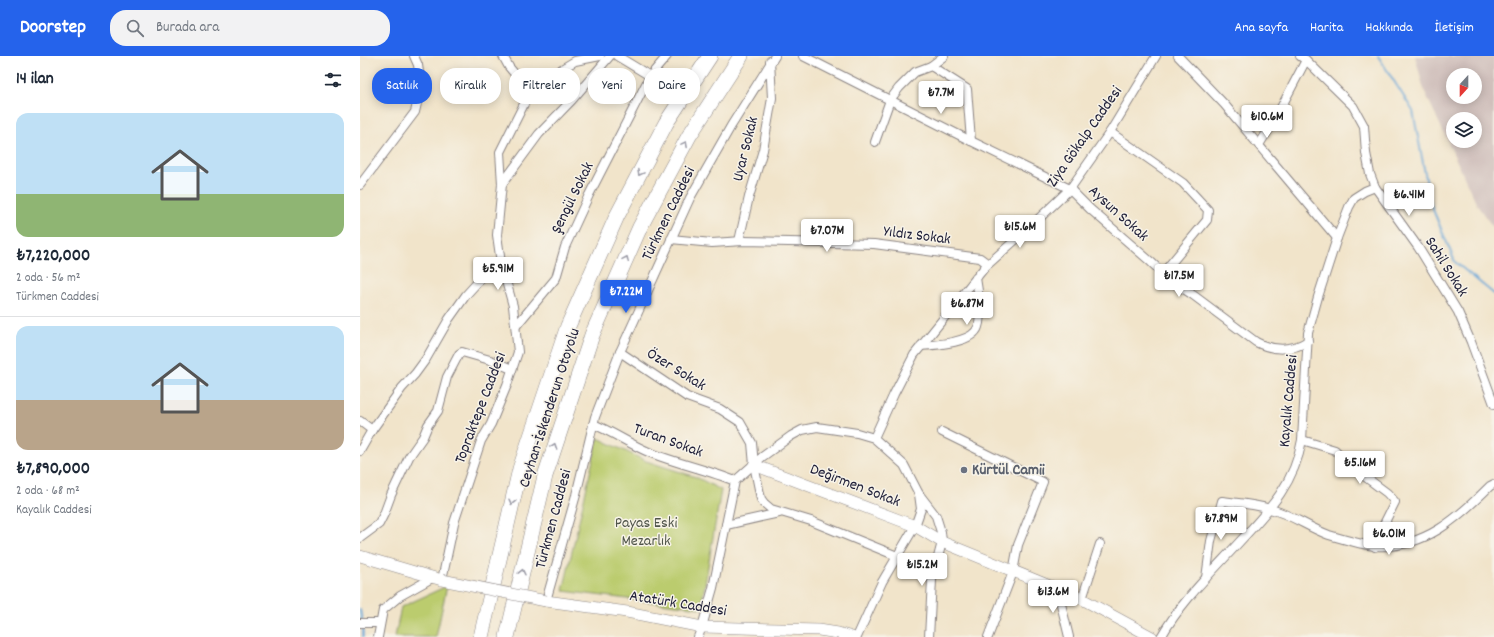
<!DOCTYPE html>
<html lang="tr">
<head>
<meta charset="utf-8">
<style>
	:root { --surface:#fff; --page:#f2f2f3; --text:#1f2937; --muted:#747a83; --line:#e0e1e3; --accent:#2563eb }
	body { margin:0; font-family:Dekko,sans-serif; background:var(--page); color:var(--text); height:100vh; display:flex; flex-direction:column; font-size:15px; white-space:nowrap }
	* { box-sizing:border-box; margin:0 }
	p { font-size:13px; color:var(--muted) }
	.icon { flex:none; width:22px; height:22px; fill:none; stroke:currentColor; stroke-width:2; stroke-linecap:round; stroke-linejoin:round }
	.map { position:relative; flex:1; overflow:hidden }
	.details { display:flex; flex-direction:column; background:var(--surface); width:360px }
	.details>* { flex:none }
	.banner { position:absolute; left:12px; top:12px; width:380px; height:36px; display:flex; gap:8px }
	.needle { width:26px; rotate:201deg }
	.buttons { position:absolute; left:1086px; top:12px; display:grid; gap:8px }
	.buttons a { display:grid; place-items:center; width:36px; height:36px; border-radius:50%; background:var(--surface); box-shadow:0 2px 10px #0003; font-size:20px }
	.price { position:absolute; translate:-50% -34px; padding:0 9px; border-radius:4px; background:#fff; color:#222; font-size:13px; line-height:26px; filter:drop-shadow(0 1px 2px #0008) }
	.price::after { content:''; position:absolute; left:50%; top:24px; width:12px; height:9px; margin-left:-6px; background:inherit; clip-path:polygon(0 0,100% 0,50% 100%) }
	.price.current { background:var(--accent); color:#fff }
	ul { padding:0; list-style:none }
	li { display:grid; align-content:center; gap:8px; height:212px; padding:0 16px }
	li+li { border-top:1px solid var(--line) }
	li span { display:grid; place-items:center; height:124px; border-radius:12px; color:#555 }
	li>.icon { margin-inline-start:auto }
	span .icon { width:72px; height:72px; fill:#fffc; stroke-width:1 }
	li b { font-size:17px }
	h2 { display:flex; justify-content:space-between; align-items:center; height:48px; padding:0 16px; font-size:17px }
	.tag { padding:0 14px; border-radius:16px; background:var(--surface); box-shadow:0 2px 10px #0003; font-size:14px; line-height:36px }
	.tag.current { background:var(--accent); color:#fff }
	header { display:flex; align-items:center; gap:24px; box-sizing:border-box; height:56px; padding:0 20px; background:var(--accent); color:#fff }
	header strong { font-size:19px }
	nav { display:flex; gap:22px; margin-inline-start:auto; font-size:14px }
	.search { width:280px; height:36px; background:var(--page); display:flex; align-items:center; gap:10px; box-sizing:border-box; padding:0 14px; border-radius:16px; color:var(--muted); font-size:15px }
	main { display:flex; flex:1; min-height:0 }
	.map>svg:first-child { display:block }
	.industrial { fill:#d0c0bc; fill-rule:evenodd }
	.green { fill:#bbcc6e; stroke:#6e7754 }
	.lines { fill:none; stroke-linecap:round; stroke-linejoin:round }
	.stream { stroke:#60a2d4; stroke-width:2 }
	.street-casing { stroke:#8a8382; stroke-width:10 }
	.secondary-casing { stroke:#8a8382; stroke-width:12 }
	.highway-casing { stroke:#8a8382; stroke-width:16 }
	.street { stroke:#fff; stroke-width:8 }
	.secondary { stroke:#fff; stroke-width:11 }
	.highway { stroke:#fff; stroke-width:15 }
	.secondary-bridge-casing { stroke:#8a8382; stroke-width:12; stroke-linecap:butt }
	.secondary-bridge { stroke:#fff; stroke-width:11 }
	.oneway { stroke:#9c9ca7 }
	.worship-dot { fill:#6b7280; stroke:#f7f3e8; stroke-width:1.5 }
	.labels { text-anchor:middle; dominant-baseline:central; stroke-width:3; stroke-linejoin:round; paint-order:stroke }
	.street-label { font-size:16px; fill:#22223b; stroke:#f7f3e8 }
	.worship-label { font-size:16px; font-weight:bold; fill:#5b616d; stroke:#f7f3e8; text-anchor:start }
	.park-label { font-size:16px; fill:#50554a; stroke:#f7f3e8 }
</style>
</head>
<body>
<header>
<strong>Doorstep</strong>
<div class="search"><svg class="icon" aria-label="search" viewBox="0 0 24 24"><circle cx="10" cy="10" r="6"/><path d="M15 15l6 6"/></svg>Burada ara</div>
<nav><a>Ana sayfa</a><a>Harita</a><a>Hakkında</a><a>İletişim</a></nav>
</header>
<main>
<section class="details">
<h2>14 ilan<svg class="icon" aria-label="filters" viewBox="0 0 24 24"><path d="M4 7h16M4 17h16"/><circle cx="9" cy="7" r="2"/><circle cx="15" cy="17" r="2"/></svg></h2>
<ul>
<li><span style="background:linear-gradient(#bfe0f5 65%,#8fb573 0)"><svg class="icon" aria-label="home" viewBox="0 0 24 24"><path d="M3 11l9-7 9 7M6 9v11h12V9"/></svg></span><div><b>₺7,220,000</b><p>2 oda · 56 m²</p><p>Türkmen Caddesi</p></div></li>
<li><span style="background:linear-gradient(#bfe0f5 60%,#b9a48a 0)"><svg class="icon" aria-label="home" viewBox="0 0 24 24"><path d="M3 11l9-7 9 7M6 9v11h12V9"/></svg></span><div><b>₺7,890,000</b><p>2 oda · 68 m²</p><p>Kayalık Caddesi</p></div></li>
</ul>
</section>
<div class="map">
<svg width="1134" height="581" viewBox="0 0 1134 581">
	<rect width="100%" height="100%" fill="#f7f3e8"/>
	<filter id="ink" filterUnits="userSpaceOnUse"><feTurbulence type="fractalNoise" baseFrequency=".025" numOctaves="2"/><feDisplacementMap in="SourceGraphic" scale="8" xChannelSelector="R" yChannelSelector="G"/><feConvolveMatrix kernelMatrix="1 2 1 2 8 2 1 2 1" color-interpolation-filters="sRGB"/></filter>
	<filter id="wash" filterUnits="userSpaceOnUse"><feTurbulence type="fractalNoise" baseFrequency=".012" numOctaves="4" result="noise"/><feDisplacementMap in="SourceGraphic" scale="16" xChannelSelector="R" yChannelSelector="G"/><feGaussianBlur stdDeviation="0.9" result="paint"/><feColorMatrix in="noise" values="0 0 0 0 0 0 0 0 0 0 0 0 0 0 0 0 0 1.4 0 .05"/><feComposite in="paint" operator="in"/></filter>
	<g filter="url(#wash)">
		<rect width="100%" height="100%" fill="#f1e4ca"/>
		<path class="industrial" d="M1055,0H1134V173L1117,149L1064,34ZM1093,19H1115V41H1093ZM1093,63H1115V85H1093Z"/>
		<g class="green">
			<polygon points="238,382 286,405 336,421 361,434 341,552 203,535"/>
			<polygon points="87,530 76,581 35,581 41,551"/>
		</g>
		<g class="lines">
			<g class="stream">
				<polyline points="1018,0 1053,55 1071,149 1095,206 1134,238"/>
				<polyline points="0,554 2,565"/>
				<polyline points="3,569 3,581"/>
			</g>
		</g>
	</g>
	<g filter="url(#ink)">
		<g class="lines">
			<g class="street-casing">
				<g id="street">
					<polyline points="143,0 149,11 170,36"/>
					<polyline points="257,0 290,20 307,0"/>
					<path d="M443,0L611,85L710,133L730,153L791,206L810,224L833,239L896,286C913,295 932,295 948,285"/>
					<polyline points="818,0 864,48 977,182"/>
					<polyline points="940,0 946,4 993,50 1004,70 1006,97 1010,118 1015,131 1058,191 1098,256 1111,286 1134,348"/>
					<polyline points="571,10 584,0"/>
					<polyline points="750,76 823,127 848,154 847,164 803,217"/>
					<polyline points="515,86 530,44 539,32 555,16 571,10 607,33 611,85"/>
					<polyline points="899,89 915,63 946,4"/>
					<polyline points="142,128 179,78 212,44 250,0"/>
					<polyline points="0,129 55,56 61,30 58,9 54,0"/>
					<polyline points="311,183 352,187 383,185 514,188 620,202 628,208"/>
					<polyline points="379,185 389,141 403,94 412,42 410,5"/>
					<polyline points="156,270 196,222 205,191 229,139 290,20"/>
					<path d="M561,290C575,289 613,287 618,271C622,261 618,233 616,222"/>
					<polyline points="260,296 327,341 360,353 380,366 392,387 394,409 401,443 404,447 411,453 451,465 537,500"/>
					<polyline points="0,365 12,374"/>
					<path d="M233,368C253,376 271,389 291,397C319,408 348,414 375,425"/>
					<polyline points="582,376 683,426 658,489 653,516 628,581"/>
					<polyline points="514,382 534,338 554,299 625,211 671,170 710,133 750,76 796,0"/>
					<polyline points="942,384 975,394 992,411 1027,437 1035,446 1024,468 1015,491"/>
					<polyline points="0,395 12,374 42,332 55,318 66,303 89,263 106,239 126,217 141,207"/>
					<polyline points="559,438 576,460 581,476 582,486 572,524 569,581"/>
					<polyline points="366,469 419,457"/>
					<polyline points="0,482 19,468 24,458 31,439 49,401 63,381 68,369 78,355 87,321 99,298 102,296 130,304 152,313"/>
					<path d="M846,522L851,485L862,445C878,447 895,448 910,453C931,458 949,472 969,479C979,482 1006,490 1016,490C1064,493 1098,462 1130,430L1134,428"/>
					<polyline points="82,524 94,467 121,385 131,368 147,329 158,296 153,250 141,207 137,179 142,128 140,96 170,36 177,28 215,5 240,0"/>
					<polyline points="702,534 701,548 709,581"/>
					<polyline points="722,543 740,488"/>
					<polyline points="186,545 216,439 235,361 260,296 330,142 371,70 415,0"/>
					<polyline points="0,567 19,567"/>
					<polyline points="18,581 23,554 40,540 74,521"/>
					<polyline points="338,581 342,571 353,532 375,425 402,401 431,380 442,374 457,371 497,377 514,382 544,409 559,438 561,453 555,470 522,526 497,581"/>
					<path d="M801,581C822,544 854,514 883,482C911,452 935,426 942,384L948,277L958,241L977,182L989,151L994,142L1005,135L1015,131"/>
				</g>
			</g>
			<g class="secondary-casing">
				<g id="secondary">
					<polyline points="394,409 555,470 582,486 722,543 792,581"/>
					<polyline points="0,500 82,524"/>
					<polyline points="186,545 267,556 342,571 459,574 478,577 492,581"/>
				</g>
			</g>
			<g class="highway-casing">
				<g id="highway">
					<polyline points="121,581 160,413 208,270 257,160 306,67 350,0"/>
					<polyline points="147,581 185,420 232,279 280,171 329,80 381,0"/>
				</g>
			</g>
			<use href="#street" class="street"/>
			<use href="#secondary" class="secondary"/>
			<use href="#highway" class="highway"/>
			<g class="secondary-bridge-casing">
				<polyline id="secondary-bridge" points="82,524 186,545"/>
			</g>
			<use href="#secondary-bridge" class="secondary-bridge"/>
		</g>
		<defs><path id="oneway-chevron" d="M-2-3.5L2.5 0L-2 3.5" fill="none" stroke-width="1.6" stroke-linecap="round" stroke-linejoin="round"/></defs>
		<g class="oneway">
			<use href="#oneway-chevron" transform="translate(325 88) rotate(-62)"/>
			<use href="#oneway-chevron" transform="translate(280 117) rotate(118)"/>
			<use href="#oneway-chevron" transform="translate(266 203) rotate(-66)"/>
			<use href="#oneway-chevron" transform="translate(194 390) rotate(-71)"/>
			<use href="#oneway-chevron" transform="translate(152 446) rotate(103)"/>
			<use href="#oneway-chevron" transform="translate(162 516) rotate(-77)"/>
		</g>
	</g>
	<circle class="worship-dot" cx="604" cy="414" r="4"/>
	<g class="labels">
		<g class="street-label">
			<text transform="translate(725 81) rotate(-55)">Ziya Gökalp Caddesi</text>
			<text transform="translate(386 93) rotate(-76)">Uyar Sokak</text>
			<text transform="translate(213 142) rotate(-64)">Şengül Sokak</text>
			<text transform="translate(309 158) rotate(-64)">Türkmen Caddesi</text>
			<text transform="translate(758 158) rotate(42)">Aysun Sokak</text>
			<text transform="translate(557 180) rotate(7)">Yıldız Sokak</text>
			<text transform="translate(1086 211) rotate(58)">Sahil Sokak</text>
			<text transform="translate(316 314) rotate(32)">Özer Sokak</text>
			<text transform="translate(929 345) rotate(-85)">Kayalık Caddesi</text>
			<text transform="translate(121 352) rotate(-69)">Topraktepe Caddesi</text>
			<text transform="translate(190 352) rotate(-72)">Ceyhan-İskenderun Otoyolu</text>
			<text transform="translate(308 385) rotate(20)">Turan Sokak</text>
			<text transform="translate(495 430) rotate(21)">Değirmen Sokak</text>
			<text transform="translate(194 463) rotate(-75)">Türkmen Caddesi</text>
			<text transform="translate(318 548) rotate(9)">Atatürk Caddesi</text>
		</g>
		<g class="worship-label">
			<text x="612" y="414">Kürtül Camii</text>
		</g>
		<g class="park-label">
			<text x="286" y="467">Payas Eski<tspan x="286" dy="18">Mezarlık</tspan></text>
		</g>
	</g>
</svg>
<div class="buttons">
<a><svg class="needle" viewBox="-14 -14 28 28"><path d="M0-13l5 13h-10z" fill="#e53935"/><path d="M0 13l5-13h-10z" fill="#747a83"/></svg></a>
<a><svg class="icon" aria-label="layers" viewBox="0 0 24 24"><path d="M12 4l9 5-9 5-9-5zM3 14l9 5 9-5"/></svg></a>
</div>
<b class="price" style="left:581px;top:59px">₺7.7M</b>
<b class="price" style="left:907px;top:83px">₺10.6M</b>
<b class="price" style="left:1049px;top:161px">₺6.41M</b>
<b class="price" style="left:660px;top:193px">₺15.6M</b>
<b class="price" style="left:467px;top:197px">₺7.07M</b>
<b class="price" style="left:138px;top:235px">₺5.91M</b>
<b class="price" style="left:819px;top:242px">₺17.5M</b>
<b class="price current" style="left:266px;top:258px">₺7.22M</b>
<b class="price" style="left:607px;top:270px">₺6.87M</b>
<b class="price" style="left:1000px;top:429px">₺5.16M</b>
<b class="price" style="left:861px;top:485px">₺7.89M</b>
<b class="price" style="left:1029px;top:500px">₺6.01M</b>
<b class="price" style="left:562px;top:531px">₺15.2M</b>
<b class="price" style="left:693px;top:558px">₺13.6M</b>
<div class="banner">
<a class="tag current">Satılık</a>
<a class="tag">Kiralık</a>
<a class="tag">Filtreler</a>
<a class="tag">Yeni</a>
<a class="tag">Daire</a>
</div>
</div>
</main>
</body>
</html>
